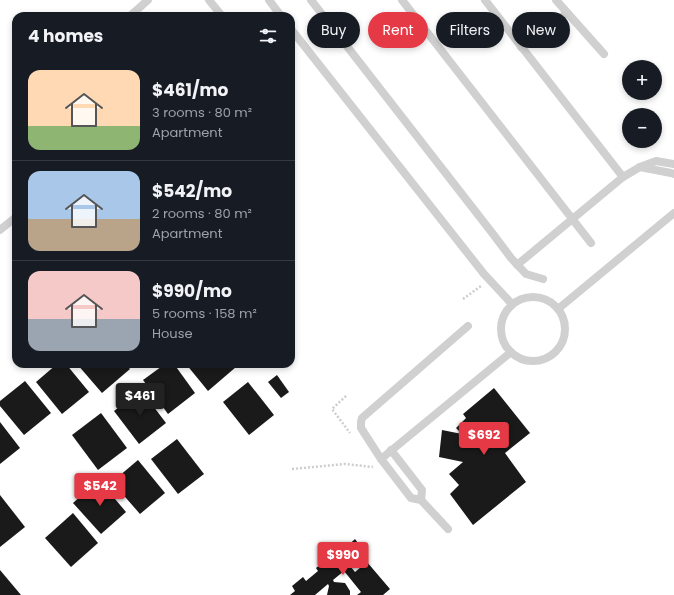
<!DOCTYPE html>
<html lang="en">
<head>
<meta charset="utf-8">
<style>
	:root { --surface:#171b24; --page:#20242c; --text:#f1f3f6; --muted:#9ea1a6; --line:#363941; --accent:#e63946 }
	body { margin:0; font-family:Poppins,sans-serif; background:var(--page); color:var(--text); height:100vh; display:flex; flex-direction:column; font-size:15px; white-space:nowrap }
	* { box-sizing:border-box; margin:0 }
	p { font-size:13px; color:var(--muted) }
	.icon { flex:none; width:22px; height:22px; fill:none; stroke:currentColor; stroke-width:2; stroke-linecap:round; stroke-linejoin:round }
	.map { position:relative; flex:1; overflow:hidden }
	.drawer { position:absolute; left:12px; top:12px; width:283px; height:356px; display:flex; flex-direction:column; background:var(--surface); border-radius:12px; box-shadow:0 2px 6px #0003 }
	.drawer>* { flex:none }
	.hud { position:absolute; left:307px; top:12px; width:307px; height:36px; display:flex; gap:8px }
	.fabs { position:absolute; left:622px; top:60px; display:grid; gap:8px }
	.fabs a { display:grid; place-items:center; width:40px; height:40px; border-radius:50%; background:var(--surface); box-shadow:0 2px 6px #0003; font-size:20px }
	.price { position:absolute; translate:-50% -34px; padding:0 9px; border-radius:4px; background:var(--accent); color:#fff; font-size:13px; line-height:26px; filter:drop-shadow(0 1px 2px #0008) }
	.price::after { content:''; position:absolute; left:50%; top:24px; width:12px; height:9px; margin-left:-6px; background:inherit; clip-path:polygon(0 0,100% 0,50% 100%) }
	.price.on { background:#222; color:#fff }
	ul { padding:0; list-style:none }
	li { display:flex; align-items:center; gap:12px; height:100px; padding:0 16px }
	li+li { border-top:1px solid var(--line) }
	li span { display:grid; place-items:center; flex:none; width:112px; height:80px; border-radius:12px; color:#555 }
	li>.icon { margin-inline-start:auto }
	span .icon { width:48px; height:48px; fill:#fffc; stroke-width:1 }
	li b { font-size:17px }
	h2 { display:flex; justify-content:space-between; align-items:center; height:48px; padding:0 16px; font-size:17px }
	.pill { padding:0 14px; border-radius:18px; background:var(--surface); box-shadow:0 2px 6px #0003; font-size:14px; line-height:36px }
	.pill.on { background:var(--accent); color:#fff }
	.map>svg:first-child { display:block }
	.building { fill:#1a1a1a }
	.lines { fill:none; stroke-linecap:round; stroke-linejoin:round }
	.path { stroke:#cdcdcd; stroke-width:2.5; stroke-dasharray:2 2; stroke-linecap:butt }
	.lane { stroke:#d0d0d0; stroke-width:8 }
</style>
</head>
<body>
<div class="map">
<svg width="674" height="595" viewBox="0 0 674 595">
	<rect width="100%" height="100%" fill="#fff"/>
	<g class="building">
		<polygon points="57,364 66,364 89,392 62,414 36,382"/>
		<polygon points="77,364 126,364 130,369 102,393"/>
		<polygon points="165,364 174,364 195,393 168,414 143,380"/>
		<polygon points="186,364 233,364 236,367 208,391"/>
		<polygon points="277,375 289,392 281,398 268,382"/>
		<polygon points="25,381 51,413 24,435 0,406 0,401"/>
		<polygon points="248,382 274,415 249,435 223,402"/>
		<polygon points="494,388 530,433 505,453 526,482 473,525 450,494 459,485 449,474 463,462 439,457 442,430 462,434 456,428 466,418 463,414"/>
		<polygon points="141,390 166,423 139,444 114,411"/>
		<polygon points="101,413 127,448 98,470 72,435"/>
		<polygon points="0,422 20,448 0,464"/>
		<polygon points="177,439 204,474 178,494 151,459"/>
		<polygon points="138,460 165,493 140,514 112,482"/>
		<polygon points="99,480 126,512 101,534 73,503"/>
		<polygon points="0,495 25,527 0,547"/>
		<polygon points="73,513 98,543 71,567 45,538"/>
		<polygon points="355,539 363,550 356,555 360,560 351,567 355,572 367,562 390,589 383,595 357,595 361,592 344,571 333,580 334,582 345,583 350,591 350,595 327,595 329,586 328,584 315,595 290,595 295,591 292,586 303,577 306,581 318,571 316,568 321,564 323,568 333,559 329,555 341,545 344,549"/>
		<polygon points="0,570 21,595 0,595"/>
	</g>
	<g class="lines">
		<g class="path">
			<polyline points="463,299 481,286 480,285"/>
			<polyline points="346,396 332,409 350,433"/>
			<polyline points="292,469 345,464 373,467"/>
		</g>
		<g class="lane">
			<polyline points="209,0 222,16"/>
			<polyline points="269,0 281,16"/>
			<polyline points="311,0 493,234 511,258 526,274 543,279"/>
			<polyline points="402,0 591,243"/>
			<polyline points="485,0 623,177 640,167 656,161 674,164"/>
			<polyline points="556,0 604,54"/>
			<polyline points="130,16 148,0"/>
			<polyline points="291,29 484,274 512,304"/>
			<polyline points="521,47 567,13"/>
			<polyline points="640,167 671,173 674,174"/>
			<polyline points="0,230 16,217"/>
			<polyline points="517,265 623,177"/>
			<circle cx="533" cy="329" r="32"/>
			<polyline points="558,309 674,213"/>
			<polyline points="468,326 362,418 361,422 361,428 381,459 511,352"/>
			<polyline points="391,450 422,490 421,500"/>
			<polyline points="381,459 411,498 421,500 448,529"/>
		</g>
	</g>
</svg>
<div class="fabs">
<a>+</a>
<a>−</a>
</div>
<b class="price on" style="left:140px;top:417px">$461</b>
<b class="price" style="left:484px;top:456px">$692</b>
<b class="price" style="left:100px;top:507px">$542</b>
<b class="price" style="left:343px;top:576px">$990</b>
<div class="hud">
<a class="pill">Buy</a>
<a class="pill on">Rent</a>
<a class="pill">Filters</a>
<a class="pill">New</a>
</div>
<section class="drawer">
<h2>4 homes<svg class="icon" aria-label="filters" viewBox="0 0 24 24"><path d="M4 7h16M4 17h16"/><circle cx="9" cy="7" r="2"/><circle cx="15" cy="17" r="2"/></svg></h2>
<ul>
<li><span style="background:linear-gradient(#ffd9b3 70%,#8fb573 0)"><svg class="icon" aria-label="home" viewBox="0 0 24 24"><path d="M3 11l9-7 9 7M6 9v11h12V9"/></svg></span><div><b>$461/mo</b><p>3 rooms · 80 m²</p><p>Apartment</p></div></li>
<li><span style="background:linear-gradient(#a9c7e8 60%,#b9a48a 0)"><svg class="icon" aria-label="home" viewBox="0 0 24 24"><path d="M3 11l9-7 9 7M6 9v11h12V9"/></svg></span><div><b>$542/mo</b><p>2 rooms · 80 m²</p><p>Apartment</p></div></li>
<li><span style="background:linear-gradient(#f6c9c9 60%,#9aa5b1 0)"><svg class="icon" aria-label="home" viewBox="0 0 24 24"><path d="M3 11l9-7 9 7M6 9v11h12V9"/></svg></span><div><b>$990/mo</b><p>5 rooms · 158 m²</p><p>House</p></div></li>
</ul>
</section>
</div>
</body>
</html>
